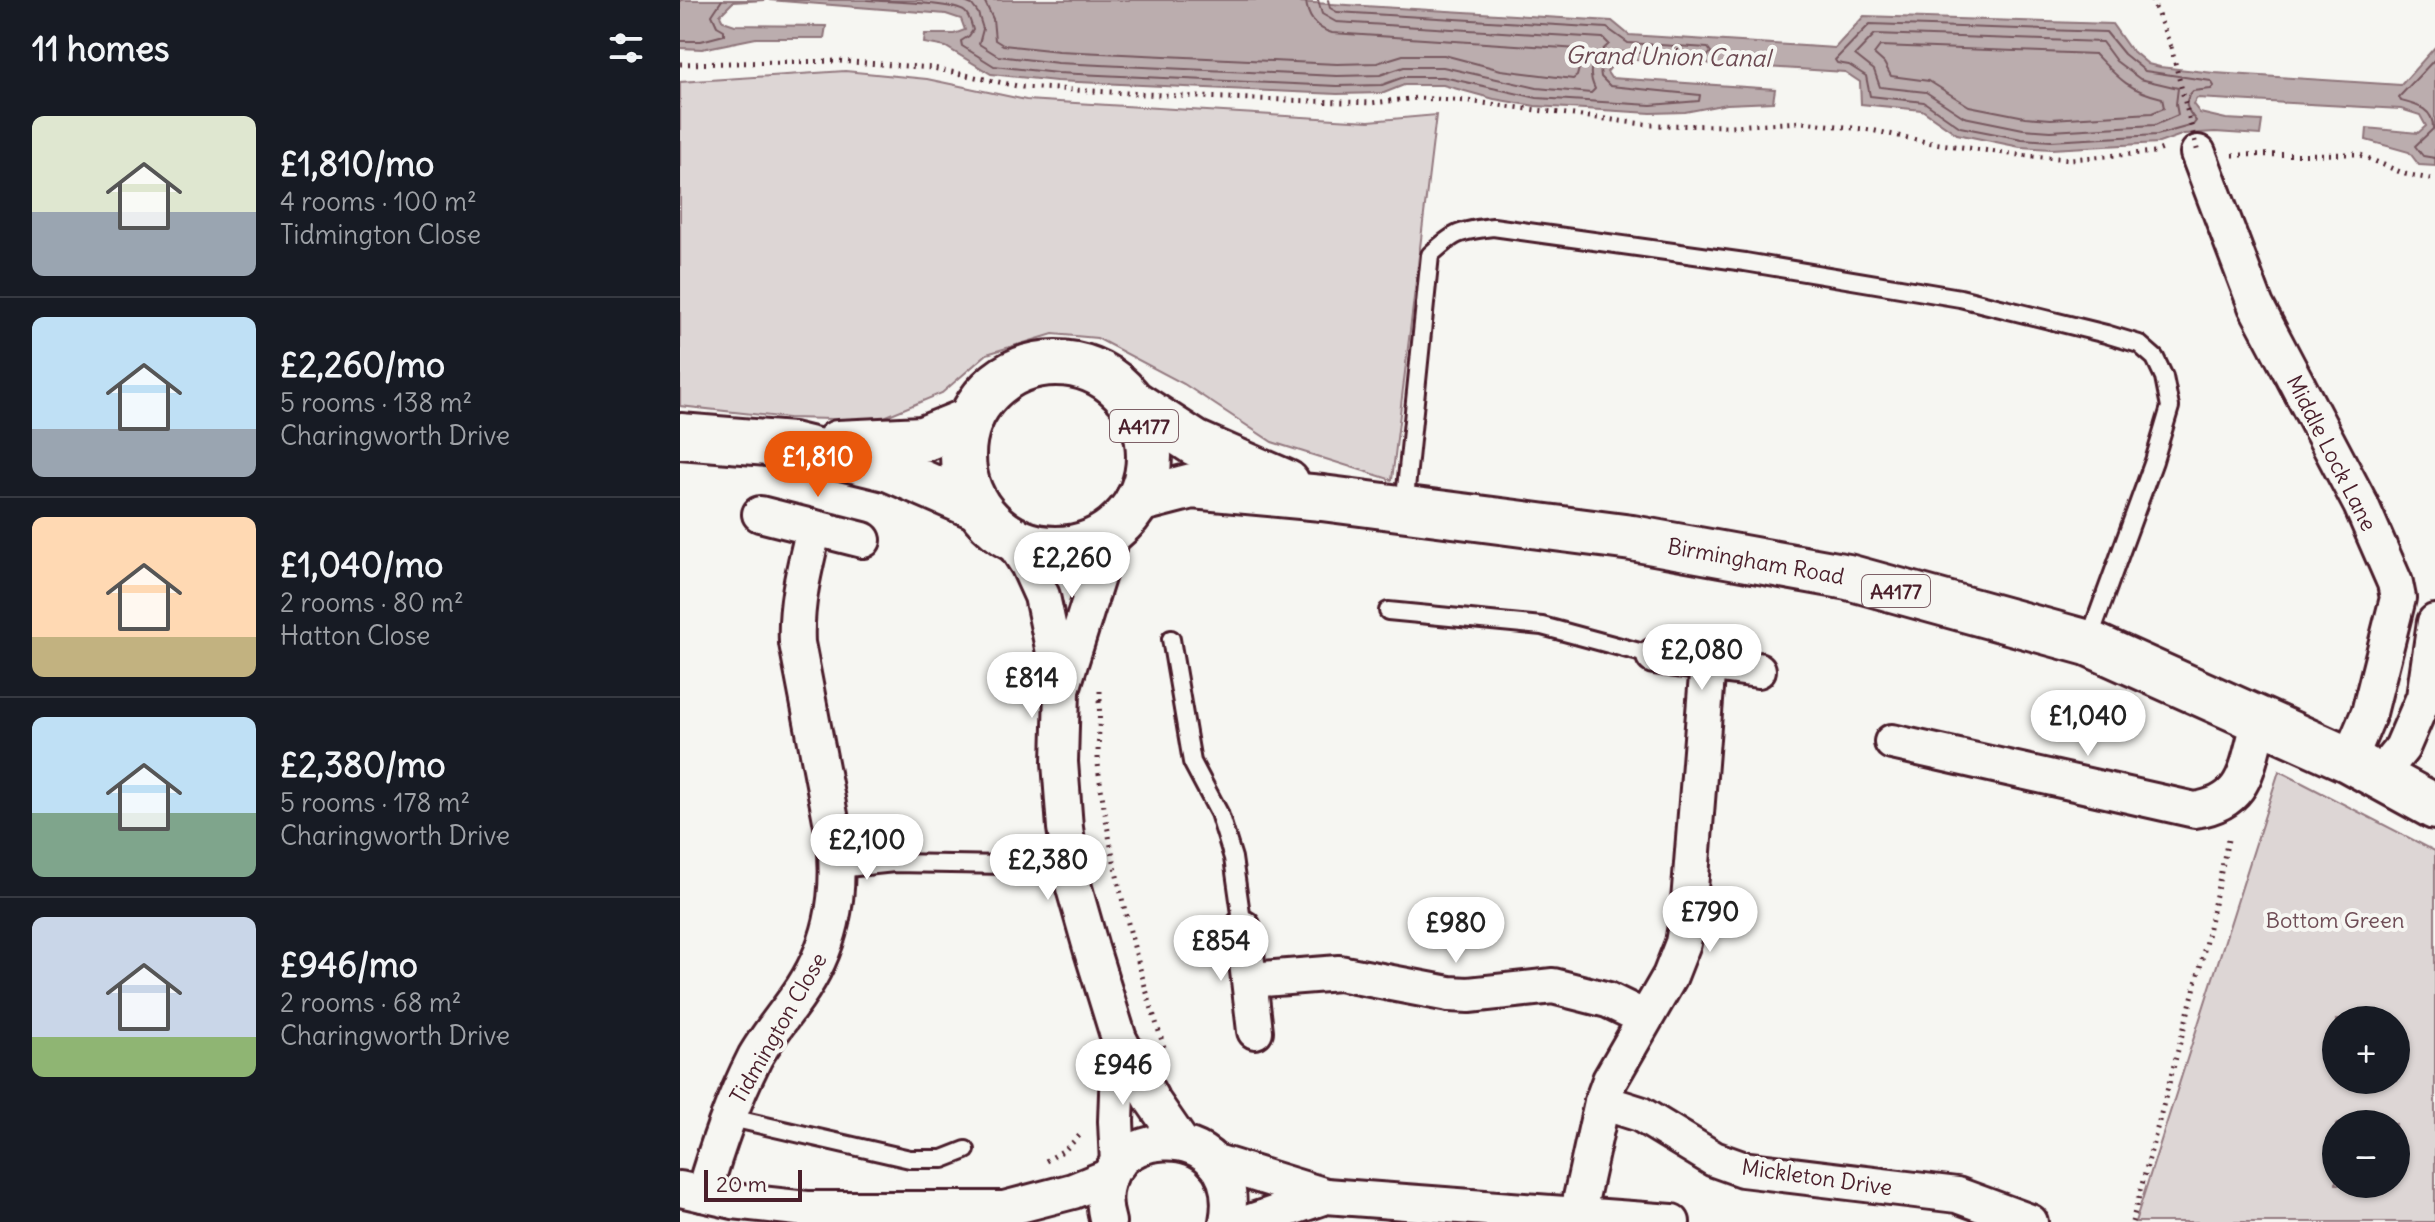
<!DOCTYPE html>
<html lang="en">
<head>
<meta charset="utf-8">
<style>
	:root { --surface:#171b24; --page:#20242c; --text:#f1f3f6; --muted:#9ea1a6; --line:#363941; --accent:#ea580c }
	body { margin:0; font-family:Delius,sans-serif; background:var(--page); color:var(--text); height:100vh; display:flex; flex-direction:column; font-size:30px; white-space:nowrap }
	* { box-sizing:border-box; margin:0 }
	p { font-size:26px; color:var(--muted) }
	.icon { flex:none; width:44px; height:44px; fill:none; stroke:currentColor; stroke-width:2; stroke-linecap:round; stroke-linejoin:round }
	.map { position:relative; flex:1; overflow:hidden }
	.drawer { display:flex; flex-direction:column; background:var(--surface); width:680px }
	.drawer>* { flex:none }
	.fabs { position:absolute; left:1642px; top:1006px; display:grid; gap:16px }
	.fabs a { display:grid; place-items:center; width:88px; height:88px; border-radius:50%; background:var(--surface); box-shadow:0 2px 6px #0004; font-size:40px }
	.scale { position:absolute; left:24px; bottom:20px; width:98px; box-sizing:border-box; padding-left:8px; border:4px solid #4a1f2b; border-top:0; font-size:22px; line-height:28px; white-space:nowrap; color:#4a1f2b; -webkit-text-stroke:6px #f6f6f2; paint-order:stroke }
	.price { position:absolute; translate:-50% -68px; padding:0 18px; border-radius:28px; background:#fff; color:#222; font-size:26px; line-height:52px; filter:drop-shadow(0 2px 4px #0008) }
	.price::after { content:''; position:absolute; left:50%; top:48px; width:24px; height:18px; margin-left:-12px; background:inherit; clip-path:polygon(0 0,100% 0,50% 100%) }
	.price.on { background:var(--accent); color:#fff }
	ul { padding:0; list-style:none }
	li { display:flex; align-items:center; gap:24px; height:200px; padding:0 32px }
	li+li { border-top:2px solid var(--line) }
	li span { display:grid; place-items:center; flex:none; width:224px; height:160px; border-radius:12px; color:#555 }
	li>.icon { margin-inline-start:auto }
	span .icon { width:96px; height:96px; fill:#fffc; stroke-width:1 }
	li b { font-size:34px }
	h2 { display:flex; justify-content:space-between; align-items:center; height:96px; padding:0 32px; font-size:34px }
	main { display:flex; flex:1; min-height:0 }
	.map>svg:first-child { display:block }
	.green { fill:#ddd6d5; stroke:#947a80; stroke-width:2; fill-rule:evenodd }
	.water { fill:#bbadae; stroke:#8e747a; stroke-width:2 }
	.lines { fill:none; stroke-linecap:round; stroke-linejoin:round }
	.shore { stroke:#77585f; stroke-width:2 }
	.lane-casing { stroke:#4a1f2b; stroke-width:22 }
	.street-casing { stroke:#4a1f2b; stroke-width:40 }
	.highway-casing { stroke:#4a1f2b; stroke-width:50 }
	.path { stroke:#4a1f2b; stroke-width:5; stroke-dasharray:2 6; stroke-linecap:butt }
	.lane { stroke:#f6f6f2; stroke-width:16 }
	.street { stroke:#f6f6f2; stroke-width:34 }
	.highway { stroke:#f6f6f2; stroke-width:44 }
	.path-bridge { stroke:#4a1f2b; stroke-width:5; stroke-dasharray:2 6; stroke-linecap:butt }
	.labels { text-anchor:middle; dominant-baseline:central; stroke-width:8; stroke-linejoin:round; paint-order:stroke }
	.shield { fill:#f6f6f2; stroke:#7e6067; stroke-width:2 }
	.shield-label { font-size:20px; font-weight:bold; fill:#4a1f2b }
	.street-label { font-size:22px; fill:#4a1f2b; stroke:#f6f6f2 }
	.park-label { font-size:22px; fill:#6f4d56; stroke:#f6f6f2 }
	.water-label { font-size:24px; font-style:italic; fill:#6c4a52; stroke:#f6f6f2 }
</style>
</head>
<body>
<main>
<section class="drawer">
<h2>11 homes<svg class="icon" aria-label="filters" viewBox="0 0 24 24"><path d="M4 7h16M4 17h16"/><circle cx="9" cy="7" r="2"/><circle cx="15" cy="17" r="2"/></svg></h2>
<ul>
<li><span style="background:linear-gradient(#dfe7d0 60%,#9aa5b1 0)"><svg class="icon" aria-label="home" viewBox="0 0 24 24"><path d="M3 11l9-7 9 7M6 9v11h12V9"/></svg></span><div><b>£1,810/mo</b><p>4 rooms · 100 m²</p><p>Tidmington Close</p></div></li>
<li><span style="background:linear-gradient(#bfe0f5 70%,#9aa5b1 0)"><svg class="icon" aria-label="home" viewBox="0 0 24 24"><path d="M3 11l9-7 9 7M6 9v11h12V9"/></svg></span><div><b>£2,260/mo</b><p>5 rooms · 138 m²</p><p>Charingworth Drive</p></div></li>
<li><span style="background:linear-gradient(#ffd9b3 75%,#c2b280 0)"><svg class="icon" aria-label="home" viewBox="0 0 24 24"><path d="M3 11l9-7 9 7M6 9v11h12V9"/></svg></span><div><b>£1,040/mo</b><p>2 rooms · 80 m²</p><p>Hatton Close</p></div></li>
<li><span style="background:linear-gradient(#bfe0f5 60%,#7fa58c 0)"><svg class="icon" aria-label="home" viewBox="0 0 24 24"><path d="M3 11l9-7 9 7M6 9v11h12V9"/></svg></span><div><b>£2,380/mo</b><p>5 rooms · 178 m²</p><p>Charingworth Drive</p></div></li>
<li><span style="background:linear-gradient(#c9d6e8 75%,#8fb573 0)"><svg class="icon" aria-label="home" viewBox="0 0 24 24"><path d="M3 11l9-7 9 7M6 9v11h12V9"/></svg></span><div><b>£946/mo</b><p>2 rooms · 68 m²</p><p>Charingworth Drive</p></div></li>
</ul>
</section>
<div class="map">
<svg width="1755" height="1222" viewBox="0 0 1755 1222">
	<rect width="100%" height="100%" fill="#f6f6f2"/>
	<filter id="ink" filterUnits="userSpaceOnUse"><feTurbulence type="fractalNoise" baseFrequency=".0125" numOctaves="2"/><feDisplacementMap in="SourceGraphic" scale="16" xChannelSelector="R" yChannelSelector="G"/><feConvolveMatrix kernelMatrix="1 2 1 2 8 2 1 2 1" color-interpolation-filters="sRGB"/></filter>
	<g filter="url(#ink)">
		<g class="green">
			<polygon points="165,71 247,79 346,100 689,121 756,115 712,480 592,442 504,384 417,338 373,334 307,354 262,393 197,420 108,418 0,406 0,82"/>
			<path d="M1599,771L1755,851V1222H1455ZM1716,1020V1080H1656V1020ZM1716,1124V1184H1656V1124Z"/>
		</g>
		<g class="water">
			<polygon points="0,0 85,0 53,2 40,15 43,21 55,25 146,26 144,38 76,38 22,49 0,48"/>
			<path d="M89,0H584L932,21L949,35L1155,48L1184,16L1432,24L1449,48L1468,64L1480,67L1534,73L1721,85L1755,47V166L1739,165L1729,152L1686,140L1687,128L1738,133L1746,126L1740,115L1721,109L1517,98L1513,104L1520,113L1546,119L1582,121L1580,135L1535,132L1504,134L1479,143L1371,149L1340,147L1277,134L1242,110L1181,104L1180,82L1165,72L973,60C956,60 938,56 927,72L931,78L1095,89L1093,102L1047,104L1005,112L971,113L855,106L814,99L763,85H724L704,93L657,94L376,81L311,74L266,47L244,43L245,34H274L285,30L281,19L266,14Z"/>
		</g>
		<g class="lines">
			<g class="shore">
				<path d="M187,0C207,2 271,2 285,12C290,16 291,24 293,30L289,36L281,41L282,46L314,66L377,73L657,86L702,85L724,77H763L857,98L971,105L1019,101L1020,95L930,86L921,77L920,69L928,58L942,52L1028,56L1031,52L1028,48L948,43L927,28L657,12L650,8L648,0"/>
				<path d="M280,0L292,5L298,13L303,29L299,44L318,56L378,63L657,76L700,75L724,67H763L857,88L911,93L915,89C905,68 914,57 929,44L923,38L656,22L642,14L638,0"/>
				<path d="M304,0L313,19L315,40L323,45L379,51L657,64L697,63L723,55H764L821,70L893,79L897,76L903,53L899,49L652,33C635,28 627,17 626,0"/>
				<path d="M1190,24L1426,32L1444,54L1465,71L1531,81L1534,86L1531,89L1513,91C1502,102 1507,110 1516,121L1513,125L1477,135L1371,141L1342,139L1280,127L1244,102L1190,96L1186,76L1169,65L1157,63L1155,60Z"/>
				<polygon points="1195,34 1422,42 1436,61 1460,79 1498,88 1496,104 1498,115 1475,125 1371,131 1343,129 1284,117 1246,92 1200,87 1194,70 1175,55"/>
				<polyline points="0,41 21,41 44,35 44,30 37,26 32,15 42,0"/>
				<path d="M1200,46L1415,54C1438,78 1448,90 1482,98L1484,108L1472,113L1371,119L1345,117L1289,106L1249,81L1211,76L1204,63L1194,54Z"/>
				<path d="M1755,59L1719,97L1721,101C1737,105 1754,109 1753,129L1735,146L1743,156L1755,158"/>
			</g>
			<g class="lane-casing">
				<g id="lane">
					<path d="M724,508L750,255C775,232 779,231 813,227L1065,262L1280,298L1426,334L1459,344L1475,358L1484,377L1490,407L1474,461L1408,642"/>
					<polyline points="708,611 862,626 974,656"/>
					<polyline points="491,639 512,762 539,813 553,858 563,928"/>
					<polyline points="158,869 214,863 327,865"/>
					<polyline points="47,1117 230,1159 263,1159 286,1150"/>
				</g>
			</g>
			<g class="street-casing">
				<g id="street">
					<polyline points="1518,153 1576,306 1681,505 1715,583 1718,598 1689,713 1669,760"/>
					<polyline points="80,514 183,540"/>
					<polyline points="331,539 348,565 362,596 382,690 380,762 385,828 394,888 411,948 439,1039 472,1100 501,1142"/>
					<polyline points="974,656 1078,670"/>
					<polyline points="383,686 418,574 436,527"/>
					<path d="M1212,742L1515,810C1569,802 1566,765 1580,721"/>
					<polyline points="1699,776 1722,748 1744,697 1755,622"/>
					<polyline points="563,928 575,1031"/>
					<polyline points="570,980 659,973 769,994 789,995 873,986 928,1000 965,1018"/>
					<polyline points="922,1102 960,1114 1034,1159 1062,1169 1277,1195 1350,1222"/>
					<polyline points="533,1161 646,1196 992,1222"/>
					<polyline points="438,1164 436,1121 439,1039"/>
					<polyline points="0,1189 53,1201 127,1209 324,1209 393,1191 430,1176"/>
					<path d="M23,1194C37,1147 52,1102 75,1057C87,1036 103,1017 117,997C151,949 161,899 155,841L117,643C115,603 125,566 134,528"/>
					<polyline points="897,1216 922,1102 930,1080 990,976 1003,943 1008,914 1028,663"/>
					<path d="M428,1222C398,1122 568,1110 547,1222"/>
					<polyline points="570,1222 646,1196"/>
				</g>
			</g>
			<g class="highway-casing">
				<g id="highway">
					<circle cx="376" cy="456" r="93"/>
					<polyline points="452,402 515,443 607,483"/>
					<polyline points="0,436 112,445 210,469 297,507"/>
					<polyline points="158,443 243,439 290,420"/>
					<polyline points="458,500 512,486 642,498 952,538 1168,577 1408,643 1669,760 1755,807"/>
				</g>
			</g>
			<g class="path">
				<polyline points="1472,0 1491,47"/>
				<polyline points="0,64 159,61 253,68 342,87 518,97 691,103 738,98 788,101 971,125 1051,126 1122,122 1191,130 1246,142 1338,155 1390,159 1475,152 1485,148"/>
				<polyline points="1553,155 1678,154 1725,174 1755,180"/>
				<path d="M419,701C421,724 416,750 419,774C432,868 455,960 485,1050"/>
				<polyline points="420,701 420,686"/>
				<polyline points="366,1161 386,1149 402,1133"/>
				<polyline points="1452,1222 1521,964 1549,835"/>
			</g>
			<use href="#lane" class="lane"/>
			<use href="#street" class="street"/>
			<use href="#highway" class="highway"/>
			<polyline class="path-bridge" points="1491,47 1518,153"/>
		</g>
	</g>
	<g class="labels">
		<g class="shield">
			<rect x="430" y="410" width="68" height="32" rx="6"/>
			<rect x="1182" y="575" width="68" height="32" rx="6"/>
		</g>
		<g class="shield-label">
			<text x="464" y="426">A4177</text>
			<text x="1216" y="591">A4177</text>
		</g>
		<g class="street-label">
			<text transform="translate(1652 453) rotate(63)">Middle Lock Lane</text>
			<text transform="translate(1076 561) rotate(10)">Birmingham Road</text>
			<text transform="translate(98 1028) rotate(-60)">Tidmington Close</text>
			<text transform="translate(1137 1177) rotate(8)">Mickleton Drive</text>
		</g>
		<g class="park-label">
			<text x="1655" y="920">Bottom Green</text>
		</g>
		<g class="water-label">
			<text transform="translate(988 56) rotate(1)">Grand Union Canal</text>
		</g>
	</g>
</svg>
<div class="fabs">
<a>+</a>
<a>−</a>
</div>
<div class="scale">20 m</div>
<b class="price on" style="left:138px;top:499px">£1,810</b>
<b class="price" style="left:392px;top:600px">£2,260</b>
<b class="price" style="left:1022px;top:692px">£2,080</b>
<b class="price" style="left:352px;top:720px">£814</b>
<b class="price" style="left:1408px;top:758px">£1,040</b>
<b class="price" style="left:187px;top:882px">£2,100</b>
<b class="price" style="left:368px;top:902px">£2,380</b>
<b class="price" style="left:1030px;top:954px">£790</b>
<b class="price" style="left:776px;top:965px">£980</b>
<b class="price" style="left:541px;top:983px">£854</b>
<b class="price" style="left:443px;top:1107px">£946</b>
</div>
</main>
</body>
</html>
